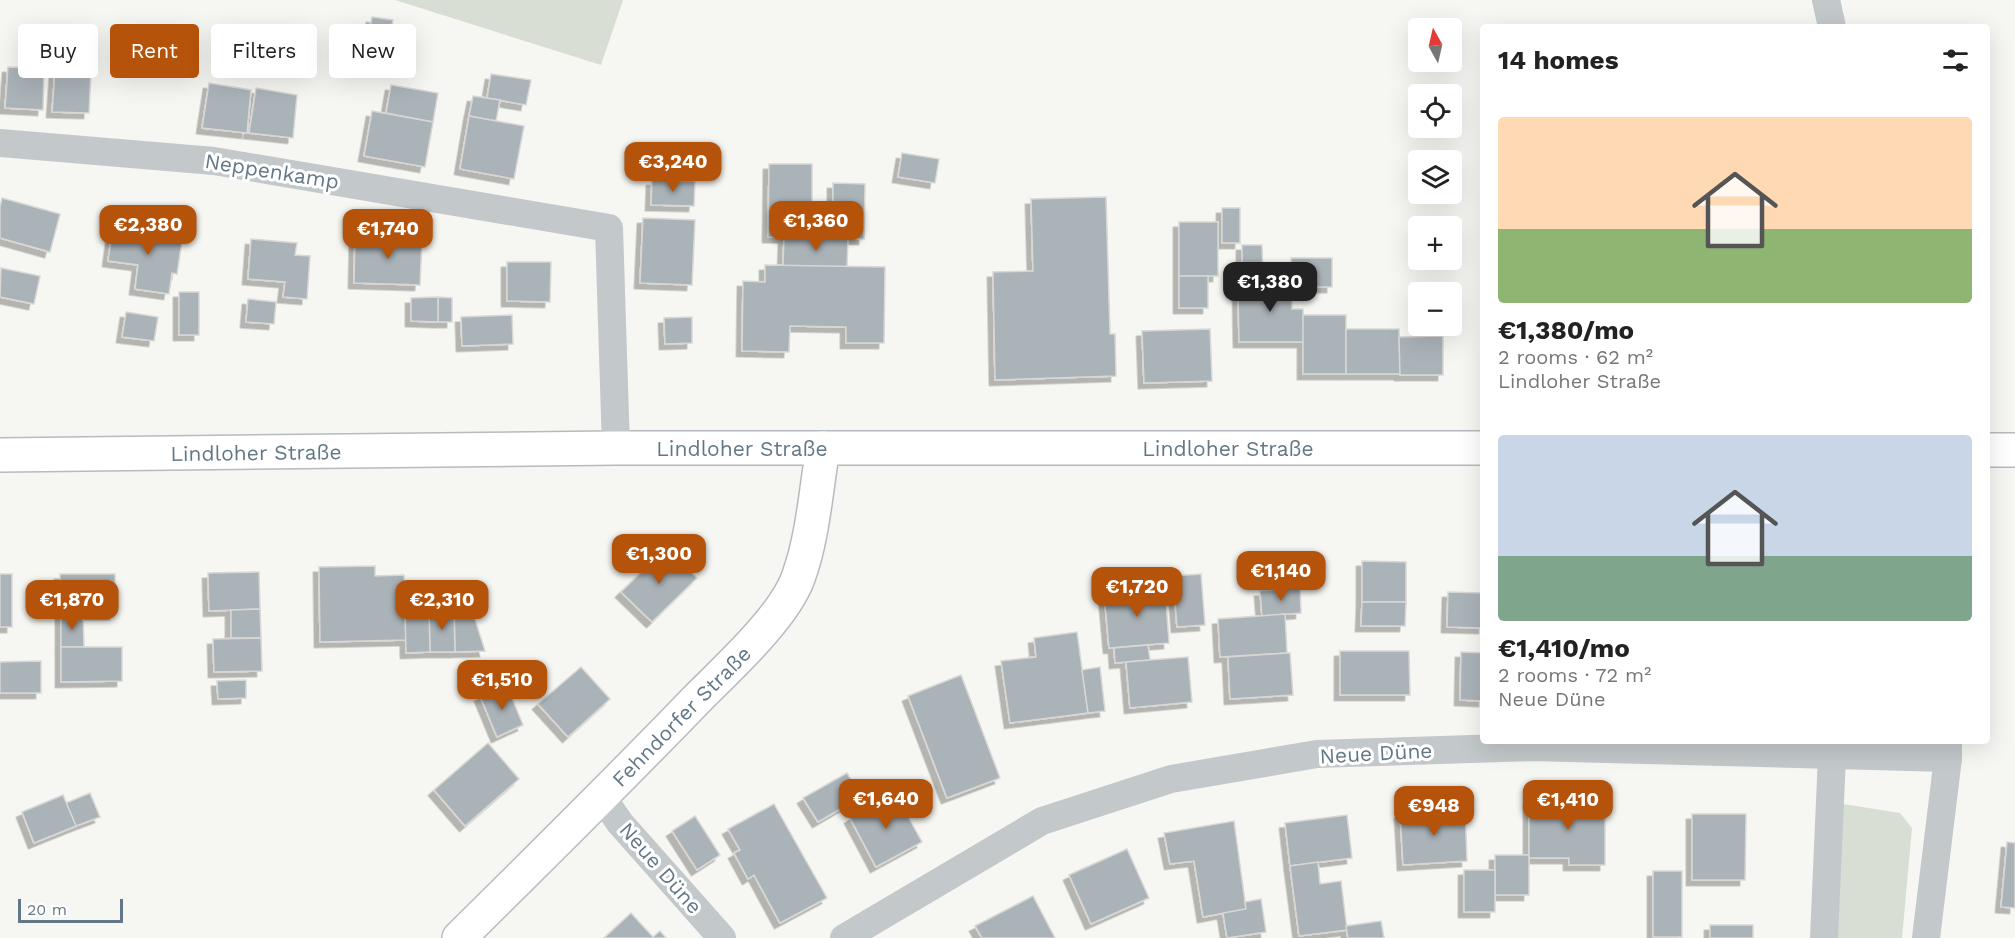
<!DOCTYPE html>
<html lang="en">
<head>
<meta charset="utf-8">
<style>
	:root { --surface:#fff; --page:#f2f2f2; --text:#222; --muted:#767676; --accent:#b45309 }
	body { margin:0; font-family:"Work Sans",sans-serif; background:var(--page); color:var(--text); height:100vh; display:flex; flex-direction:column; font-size:22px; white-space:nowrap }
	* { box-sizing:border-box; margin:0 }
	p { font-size:20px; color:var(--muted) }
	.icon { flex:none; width:33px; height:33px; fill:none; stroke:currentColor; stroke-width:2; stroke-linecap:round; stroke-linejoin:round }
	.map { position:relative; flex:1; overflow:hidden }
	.sheet { position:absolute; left:1480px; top:24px; width:510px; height:720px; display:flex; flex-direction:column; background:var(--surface); border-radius:6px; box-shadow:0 6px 24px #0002 }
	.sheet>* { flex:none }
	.banner { position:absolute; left:18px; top:24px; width:570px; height:54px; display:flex; gap:12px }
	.needle { width:39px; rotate:352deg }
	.buttons { position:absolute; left:1408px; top:18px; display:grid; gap:12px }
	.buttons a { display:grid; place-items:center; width:54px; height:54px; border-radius:6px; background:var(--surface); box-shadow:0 6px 24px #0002; font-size:30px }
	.scale { position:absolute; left:18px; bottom:15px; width:105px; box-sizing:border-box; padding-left:6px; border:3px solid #637886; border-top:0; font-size:16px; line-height:21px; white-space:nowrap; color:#637886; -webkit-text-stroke:4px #fff; paint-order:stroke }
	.price { position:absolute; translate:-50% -51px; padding:0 14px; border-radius:12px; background:var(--accent); color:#fff; font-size:20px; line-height:39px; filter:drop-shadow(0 2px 3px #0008) }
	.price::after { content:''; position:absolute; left:50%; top:36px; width:18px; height:14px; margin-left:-9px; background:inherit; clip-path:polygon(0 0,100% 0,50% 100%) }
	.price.active { background:#222; color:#fff }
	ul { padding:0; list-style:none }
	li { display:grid; align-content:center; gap:12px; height:318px; padding:0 18px }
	li span { display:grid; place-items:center; height:186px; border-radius:6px; color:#555 }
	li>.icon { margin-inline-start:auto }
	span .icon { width:108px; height:108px; fill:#fffc; stroke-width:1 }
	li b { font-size:26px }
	h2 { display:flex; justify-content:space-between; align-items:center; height:72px; padding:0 18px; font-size:26px }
	.chip { padding:0 21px; border-radius:6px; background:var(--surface); box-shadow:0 6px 24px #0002; font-size:21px; line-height:54px }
	.chip.active { background:var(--accent); color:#fff }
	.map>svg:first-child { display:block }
	.green { fill:#d8ded3 }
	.building { fill:#aab3b8; stroke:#d8d7d5; stroke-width:1.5; filter:url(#shadow) }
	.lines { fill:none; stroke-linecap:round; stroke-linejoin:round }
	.secondary-casing { stroke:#b5bbbf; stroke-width:36 }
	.street { stroke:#c3c8cb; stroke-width:28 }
	.secondary { stroke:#fff; stroke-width:33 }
	.labels { text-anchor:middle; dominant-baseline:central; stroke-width:6; stroke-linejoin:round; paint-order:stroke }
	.street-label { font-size:21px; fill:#637886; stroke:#fff }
</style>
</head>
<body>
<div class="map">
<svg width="2015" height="938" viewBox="0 0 2015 938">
	<defs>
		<filter id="shadow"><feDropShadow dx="-5.5" dy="5.5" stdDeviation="0" flood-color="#0004"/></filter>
	</defs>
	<rect width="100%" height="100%" fill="#f6f6f2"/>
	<g class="green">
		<polygon points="395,0 623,0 601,65"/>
		<polygon points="1837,803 1900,813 1912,828 1902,938 1831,938"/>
	</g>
	<g class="building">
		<polygon points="372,17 393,20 386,58 365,53"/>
		<polygon points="8,67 44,68 43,110 5,108"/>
		<polygon points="55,71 91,72 89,113 52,112"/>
		<polygon points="491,74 531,80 526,105 487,98"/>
		<polygon points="209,83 251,90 247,133 202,128"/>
		<polygon points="391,85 438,93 433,122 386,113"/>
		<polygon points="256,88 297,95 293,138 249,133"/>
		<polygon points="473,96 500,100 496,121 469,116"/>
		<polygon points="372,111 433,122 425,167 364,156"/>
		<polygon points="469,116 524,126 514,179 460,169"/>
		<polygon points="902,153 939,159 935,183 898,177"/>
		<polygon points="769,164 812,164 812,206 833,206 833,183 865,184 864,239 768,237"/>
		<polygon points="652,180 695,181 694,206 651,205"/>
		<polygon points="1106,197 1110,334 1115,334 1116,376 995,380 993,272 1033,271 1031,199"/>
		<polygon points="2,198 60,214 50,252 0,238 0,207"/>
		<rect x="1222" y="208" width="18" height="35"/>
		<polygon points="643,218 695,220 692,285 640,283"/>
		<rect x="1179" y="222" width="39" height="54"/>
		<polygon points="113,225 183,234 177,274 172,273 169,294 135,289 138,265 108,261"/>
		<polygon points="355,236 422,238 420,285 354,283"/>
		<polygon points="784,238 848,239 847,267 783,266"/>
		<polygon points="251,239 297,243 295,255 310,256 307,299 283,297 285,282 248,279"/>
		<polygon points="1242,245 1262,245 1263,281 1242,281"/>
		<polygon points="1291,258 1332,258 1332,287 1292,287"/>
		<polygon points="507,262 551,262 550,302 507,301"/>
		<polygon points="765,265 885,267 884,343 846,343 846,327 790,326 789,352 742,351 743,281 765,282"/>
		<polygon points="1,268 40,276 34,304 0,297"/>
		<polygon points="1266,274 1291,274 1292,309 1303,309 1304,342 1239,342 1238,289 1266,290"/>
		<rect x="1179" y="276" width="29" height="32"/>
		<rect x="179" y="292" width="20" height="43"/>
		<polygon points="438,297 452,298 452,322 438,322"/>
		<polygon points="438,297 438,322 411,321 411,298"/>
		<polygon points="248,299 276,302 274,324 246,322"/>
		<polygon points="126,312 158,317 154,341 122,337"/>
		<polygon points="512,315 513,344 462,346 461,317"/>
		<rect x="1303" y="315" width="43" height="59"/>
		<polygon points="692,317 692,343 665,344 664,318"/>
		<polygon points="1210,329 1212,381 1144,383 1142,331"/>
		<polygon points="1346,329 1399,329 1400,374 1346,374"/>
		<polygon points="1443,336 1443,375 1400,375 1399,337"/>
		<polygon points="667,547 697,578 652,622 621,592"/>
		<polygon points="1362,561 1406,562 1406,602 1362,602"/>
		<polygon points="375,566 375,576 404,575 406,640 320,642 319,567"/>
		<polygon points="259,572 260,609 209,611 208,573"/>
		<rect x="0" y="574" width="12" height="53"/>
		<polygon points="60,574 115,574 115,614 61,614"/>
		<polygon points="1201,574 1205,625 1177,627 1173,576"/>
		<polygon points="1165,588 1169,643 1109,648 1104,593"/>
		<polygon points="1300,588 1301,613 1262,616 1260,591"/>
		<polygon points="1448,592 1484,593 1484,628 1447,627"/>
		<polygon points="1362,602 1406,602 1405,626 1361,626"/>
		<polygon points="260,609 261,638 231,638 231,610"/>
		<polygon points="454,609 472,610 485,651 455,652"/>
		<polygon points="454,609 455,652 430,652 429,610"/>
		<polygon points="429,610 430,652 406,653 405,611"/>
		<polygon points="61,614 83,614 84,647 61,647"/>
		<polygon points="1285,614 1287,653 1220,657 1218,619"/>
		<polygon points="1077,632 1088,713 1010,723 1001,661 1036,657 1034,638"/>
		<polygon points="261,638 262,671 214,672 213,639"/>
		<polygon points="1148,645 1150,660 1115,663 1114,648"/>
		<polygon points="61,647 122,647 122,681 61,682"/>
		<polygon points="1340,651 1409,651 1410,695 1340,695"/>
		<polygon points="1461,652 1484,653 1484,701 1460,700"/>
		<polygon points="1287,653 1290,653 1293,695 1230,699 1228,657"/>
		<polygon points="1188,657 1192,702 1130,708 1126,662"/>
		<polygon points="41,661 41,693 0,693 0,662"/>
		<polygon points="581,667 610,699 568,737 538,704"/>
		<polygon points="1100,667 1105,711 1088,713 1082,670"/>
		<polygon points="961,675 1000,778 947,798 908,696"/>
		<polygon points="246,680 246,698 218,699 217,681"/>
		<polygon points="507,686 523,725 497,737 480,696"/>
		<polygon points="488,743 519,779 465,826 434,790"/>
		<polygon points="847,773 861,797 818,822 803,798"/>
		<polygon points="90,793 100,817 76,826 66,803"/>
		<polygon points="895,793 922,842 876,867 850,818"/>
		<polygon points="63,795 76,826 34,843 22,812"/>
		<polygon points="1529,799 1605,800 1605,865 1569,865 1569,858 1529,858"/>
		<polygon points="774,804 827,898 780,923 754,875 748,879 734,853 740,850 728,829"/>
		<polygon points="1465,809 1467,861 1403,865 1400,813"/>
		<polygon points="1692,814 1746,814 1745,880 1692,880"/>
		<polygon points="1347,815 1352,858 1290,866 1285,823"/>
		<polygon points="695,816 720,855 697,870 672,831"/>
		<polygon points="1234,821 1246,909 1203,917 1194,861 1170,864 1164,833"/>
		<polygon points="2007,842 2015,843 2015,908 2001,907"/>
		<polygon points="1127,849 1149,898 1091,924 1069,875"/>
		<rect x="1495" y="855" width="34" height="40"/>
		<polygon points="1318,862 1320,884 1341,881 1347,930 1299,936 1290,866"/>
		<rect x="1464" y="870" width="31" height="42"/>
		<rect x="1653" y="871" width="29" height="66"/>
		<polygon points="1033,896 1055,938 982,938 975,926"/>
		<polygon points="1261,899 1266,932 1227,938 1223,913 1246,909 1245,902"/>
		<polygon points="631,913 653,937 660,931 666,938 604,938"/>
		<polygon points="1381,921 1384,938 1348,938 1346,926"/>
		<rect x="1710" y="925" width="43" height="13"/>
	</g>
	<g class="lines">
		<g class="secondary-casing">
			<g id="secondary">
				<polyline points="1988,450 2015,450"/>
				<path id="s1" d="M0,455L616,448H1484"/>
				<path id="s2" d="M459,938C539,859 619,780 697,699C727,669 784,617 798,578C813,538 816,489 823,448"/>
			</g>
		</g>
		<g class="street">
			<polyline points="1826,0 1832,27"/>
			<polyline points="0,143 214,161 609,228 616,448"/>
			<polyline points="602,797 620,823 722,938"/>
			<polyline points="844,938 1042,821 1171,779 1317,754 1532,747 1948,758"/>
			<polyline points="1824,938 1832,756"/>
			<polyline points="1926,938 1948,758 1948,741"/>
		</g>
		<use href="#secondary" class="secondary"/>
	</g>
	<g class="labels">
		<g class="street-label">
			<text transform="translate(272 171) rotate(9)">Neppenkamp</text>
			<text stroke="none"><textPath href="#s1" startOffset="742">Lindloher Straße</textPath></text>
			<text stroke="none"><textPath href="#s1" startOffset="1228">Lindloher Straße</textPath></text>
			<text stroke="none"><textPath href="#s1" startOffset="256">Lindloher Straße</textPath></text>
			<text stroke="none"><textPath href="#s2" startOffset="314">Fehndorfer Straße</textPath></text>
			<text transform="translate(1376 753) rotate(-3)">Neue Düne</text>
			<text transform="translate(661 868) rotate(49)">Neue Düne</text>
		</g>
	</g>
</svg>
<div class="buttons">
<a><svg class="needle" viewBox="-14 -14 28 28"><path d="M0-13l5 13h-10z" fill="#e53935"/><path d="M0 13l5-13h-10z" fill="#767676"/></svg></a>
<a><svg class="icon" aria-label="locate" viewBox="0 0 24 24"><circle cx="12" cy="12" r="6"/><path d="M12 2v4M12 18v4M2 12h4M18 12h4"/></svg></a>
<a><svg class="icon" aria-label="layers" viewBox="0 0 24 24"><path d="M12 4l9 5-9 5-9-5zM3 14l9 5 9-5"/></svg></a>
<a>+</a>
<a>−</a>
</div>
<div class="scale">20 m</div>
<b class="price" style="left:673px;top:193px">€3,240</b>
<b class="price" style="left:816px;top:252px">€1,360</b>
<b class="price" style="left:148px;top:256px">€2,380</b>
<b class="price" style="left:388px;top:260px">€1,740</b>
<b class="price active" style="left:1270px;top:313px">€1,380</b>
<b class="price" style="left:659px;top:585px">€1,300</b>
<b class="price" style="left:1281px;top:602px">€1,140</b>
<b class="price" style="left:1137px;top:618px">€1,720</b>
<b class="price" style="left:72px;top:631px">€1,870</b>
<b class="price" style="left:442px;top:631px">€2,310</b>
<b class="price" style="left:502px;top:711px">€1,510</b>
<b class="price" style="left:886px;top:830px">€1,640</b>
<b class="price" style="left:1568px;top:831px">€1,410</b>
<b class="price" style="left:1434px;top:837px">€948</b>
<div class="banner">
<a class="chip">Buy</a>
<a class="chip active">Rent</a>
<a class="chip">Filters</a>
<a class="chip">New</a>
</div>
<section class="sheet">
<h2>14 homes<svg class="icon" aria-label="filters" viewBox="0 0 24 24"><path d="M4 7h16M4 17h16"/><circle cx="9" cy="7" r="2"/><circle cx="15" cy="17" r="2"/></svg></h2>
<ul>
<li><span style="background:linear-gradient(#ffd9b3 60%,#8fb573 0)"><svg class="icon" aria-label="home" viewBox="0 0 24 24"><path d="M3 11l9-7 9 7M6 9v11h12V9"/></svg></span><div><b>€1,380/mo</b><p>2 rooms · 62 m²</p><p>Lindloher Straße</p></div></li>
<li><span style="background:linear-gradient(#c9d6e8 65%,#7fa58c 0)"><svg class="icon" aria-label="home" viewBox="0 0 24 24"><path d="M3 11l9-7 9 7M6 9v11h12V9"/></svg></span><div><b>€1,410/mo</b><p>2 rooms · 72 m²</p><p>Neue Düne</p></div></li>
</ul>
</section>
</div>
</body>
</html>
